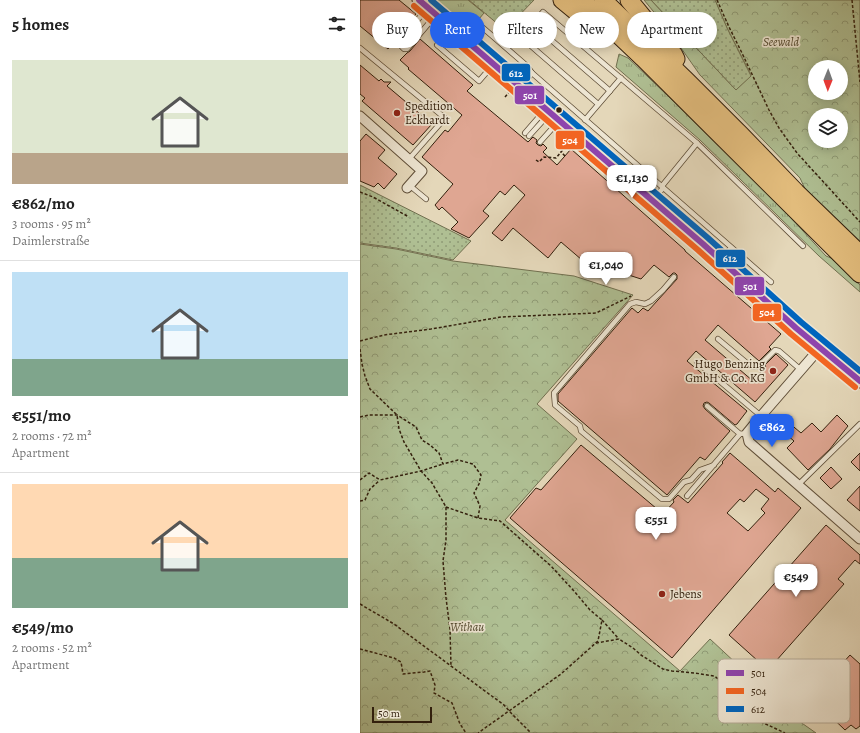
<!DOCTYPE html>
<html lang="en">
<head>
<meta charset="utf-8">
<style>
	:root { --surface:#fff; --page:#f6f6f6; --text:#222; --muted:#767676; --line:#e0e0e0; --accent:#2563eb }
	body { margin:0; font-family:Alegreya,serif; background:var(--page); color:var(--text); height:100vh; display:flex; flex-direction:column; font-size:15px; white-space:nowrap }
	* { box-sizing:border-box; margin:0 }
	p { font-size:13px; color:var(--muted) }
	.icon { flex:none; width:22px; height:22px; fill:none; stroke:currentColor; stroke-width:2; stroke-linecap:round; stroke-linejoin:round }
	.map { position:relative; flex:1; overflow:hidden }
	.drawer { display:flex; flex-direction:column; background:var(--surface); width:360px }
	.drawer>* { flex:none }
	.guide { position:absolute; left:12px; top:12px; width:380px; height:36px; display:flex; gap:8px }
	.needle { width:26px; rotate:181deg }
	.fabs { position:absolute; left:448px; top:60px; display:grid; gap:8px }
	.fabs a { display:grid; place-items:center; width:40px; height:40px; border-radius:50%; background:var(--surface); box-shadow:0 2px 10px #0003; font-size:20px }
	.scale { position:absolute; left:12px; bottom:10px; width:60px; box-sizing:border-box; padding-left:4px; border:2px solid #33200d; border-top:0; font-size:11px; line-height:14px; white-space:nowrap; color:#33200d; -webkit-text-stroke:3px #ede5d2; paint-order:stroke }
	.price { position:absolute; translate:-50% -34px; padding:0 9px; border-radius:8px; background:#fff; color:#222; font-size:13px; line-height:26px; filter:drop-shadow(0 1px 2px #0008) }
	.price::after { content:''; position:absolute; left:50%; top:24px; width:12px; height:9px; margin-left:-6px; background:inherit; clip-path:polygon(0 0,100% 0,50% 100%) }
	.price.selected { background:var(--accent); color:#fff }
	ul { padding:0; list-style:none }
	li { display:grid; align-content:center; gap:8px; height:212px; padding:0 12px }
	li+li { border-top:1px solid var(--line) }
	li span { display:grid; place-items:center; height:124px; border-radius:0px; color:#555 }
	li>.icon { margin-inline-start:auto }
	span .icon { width:72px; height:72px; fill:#fffc; stroke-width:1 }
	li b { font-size:17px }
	h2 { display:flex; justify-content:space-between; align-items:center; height:48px; padding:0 12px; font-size:17px }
	.tag { padding:0 14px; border-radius:18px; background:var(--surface); box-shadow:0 2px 10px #0003; font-size:14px; line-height:36px }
	.tag.selected { background:var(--accent); color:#fff }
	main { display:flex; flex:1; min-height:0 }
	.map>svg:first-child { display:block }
	.grass { fill:url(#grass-tufts); stroke:#717050 }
	.forest { fill:url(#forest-crowns); stroke:#717050; fill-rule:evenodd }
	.garden { fill:url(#garden-dots); stroke:#717050 }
	.building { fill:#dfa692; stroke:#33200d; fill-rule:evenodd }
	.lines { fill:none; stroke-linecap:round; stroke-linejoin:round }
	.lane-casing { stroke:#5f4e38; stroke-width:6 }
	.street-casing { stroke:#5f4e38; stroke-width:11 }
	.secondary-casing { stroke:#33200d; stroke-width:15 }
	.highway-casing { stroke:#33200d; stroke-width:19 }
	.path { stroke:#33200d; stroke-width:1.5; stroke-dasharray:3 2; stroke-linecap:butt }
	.lane { stroke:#ede5d2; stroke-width:4.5 }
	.street { stroke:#ede5d2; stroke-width:9 }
	.secondary { stroke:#ede5d2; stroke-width:13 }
	.highway { stroke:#e2bc7c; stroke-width:17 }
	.bus-1-casing { stroke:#ede5d2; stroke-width:9 }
	.bus-2-casing { stroke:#ede5d2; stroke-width:9 }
	.bus-3-casing { stroke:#ede5d2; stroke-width:9 }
	.bus-1 { stroke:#8e44ad; stroke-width:6 }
	.bus-2 { stroke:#f26522; stroke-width:6 }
	.bus-3 { stroke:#0065bd; stroke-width:6 }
	.bus-dot { fill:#33200d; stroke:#ede5d2; stroke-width:1.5 }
	.poi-dot { fill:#8f2418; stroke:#ede5d2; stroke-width:1.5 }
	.labels { text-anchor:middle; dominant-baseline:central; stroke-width:3.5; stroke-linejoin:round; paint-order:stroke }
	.park-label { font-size:12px; font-style:italic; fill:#52482e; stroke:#ede5d2 }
	.poi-label { font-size:12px; fill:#33200d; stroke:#ede5d2; text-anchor:start }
	.key { fill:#ede5d2; stroke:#b5aa97; stroke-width:1 }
	.key-label { font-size:11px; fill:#33200d }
	.line-badge { stroke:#ede5d2; stroke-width:1.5 }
	.badge-label { font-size:11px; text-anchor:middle; font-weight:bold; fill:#fff }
</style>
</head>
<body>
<main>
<section class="drawer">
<h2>5 homes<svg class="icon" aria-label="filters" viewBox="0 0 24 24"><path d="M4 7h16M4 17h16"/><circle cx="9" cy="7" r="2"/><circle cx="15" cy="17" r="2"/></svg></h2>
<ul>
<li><span style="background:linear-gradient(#dfe7d0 75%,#b9a48a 0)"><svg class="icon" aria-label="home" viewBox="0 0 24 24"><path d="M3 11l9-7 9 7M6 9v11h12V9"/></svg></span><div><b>€862/mo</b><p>3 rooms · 95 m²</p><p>Daimlerstraße</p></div></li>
<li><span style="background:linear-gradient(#bfe0f5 70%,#7fa58c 0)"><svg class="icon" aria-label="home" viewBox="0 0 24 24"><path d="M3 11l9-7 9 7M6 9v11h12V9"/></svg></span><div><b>€551/mo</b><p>2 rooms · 72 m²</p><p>Apartment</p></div></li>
<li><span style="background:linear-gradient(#ffd9b3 60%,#7fa58c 0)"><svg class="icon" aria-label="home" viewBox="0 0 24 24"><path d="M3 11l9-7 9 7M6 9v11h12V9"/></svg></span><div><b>€549/mo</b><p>2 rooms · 52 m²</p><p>Apartment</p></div></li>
</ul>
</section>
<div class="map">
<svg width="500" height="733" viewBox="0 0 500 733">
	<defs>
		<pattern id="grass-tufts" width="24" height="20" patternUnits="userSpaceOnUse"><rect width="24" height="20" fill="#afbf93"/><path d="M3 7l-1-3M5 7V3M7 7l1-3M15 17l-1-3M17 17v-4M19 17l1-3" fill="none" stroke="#8f9b76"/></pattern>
		<pattern id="forest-crowns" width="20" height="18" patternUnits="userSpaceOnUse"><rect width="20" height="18" fill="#afbf93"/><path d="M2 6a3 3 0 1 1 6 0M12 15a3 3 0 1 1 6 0" fill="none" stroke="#8f9b76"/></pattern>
		<pattern id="garden-dots" width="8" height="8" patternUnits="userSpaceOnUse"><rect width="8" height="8" fill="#afbf93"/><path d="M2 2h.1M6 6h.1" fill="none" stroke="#8f9b76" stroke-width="1.8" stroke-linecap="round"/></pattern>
	</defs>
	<rect width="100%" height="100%" fill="#e4d7b9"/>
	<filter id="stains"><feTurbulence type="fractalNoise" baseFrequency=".005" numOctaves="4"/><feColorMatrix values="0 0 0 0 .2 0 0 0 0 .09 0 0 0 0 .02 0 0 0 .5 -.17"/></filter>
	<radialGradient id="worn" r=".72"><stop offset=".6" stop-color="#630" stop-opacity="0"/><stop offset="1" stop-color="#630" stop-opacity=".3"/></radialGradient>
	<g class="grass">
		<polygon points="71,0 108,0 124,13 108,32"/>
		<polygon points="259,54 268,58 308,96 431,218 466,256 471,258 500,285 500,292 459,256 340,140 256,67"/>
	</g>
	<g class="forest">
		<path d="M284,0H291L376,90L391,75L367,28L355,0H500V245L446,191L440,178L340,75L307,28ZM455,67H481V93H455ZM455,115H481V141H455Z"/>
		<polygon points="0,244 36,249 93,261 214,276 273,295 177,404 217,439 145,520 320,671 350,639 436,719 456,733 0,733"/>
	</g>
	<g class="garden">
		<polygon points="109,0 174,0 145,30"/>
		<polygon points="291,0 355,0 367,28 391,76 376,90"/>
		<polygon points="0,185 111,241 93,260 36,248 0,243"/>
	</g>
	<g class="building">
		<polygon points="0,0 39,0 56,14 48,23 49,24 28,49 0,26"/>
		<polygon points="60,39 113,85 107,91 168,142 173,137 177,140 176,143 178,145 181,146 183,144 187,148 183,152 197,165 211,149 325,250 325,251 421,334 409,347 411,349 399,361 358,325 345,340 393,381 406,366 405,365 416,354 428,365 395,402 336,351 327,361 387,411 377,424 375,425 349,403 347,402 344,403 343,406 345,409 370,431 345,460 340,457 307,495 198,401 198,394 272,308 278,313 283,308 288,311 317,279 317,275 315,273 313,273 309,277 294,265 281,279 222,260 201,242 188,258 153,228 142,241 132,233 165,195 154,185 145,195 140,191 123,211 129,216 109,238 91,229 98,222 82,207 79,210 75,205 93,184 62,157 85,130 88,132 102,115 48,69 49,68 40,60 47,53 50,51"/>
		<polygon points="0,65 19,81 21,79 24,82 31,82 27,86 72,124 53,145 2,101 5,98 0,94"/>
		<polygon points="6,134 25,150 18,158 37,174 24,189 18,183 14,187 0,181 0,141"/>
		<polygon points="477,415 488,426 470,449 448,470 427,448 434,441 415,425 422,417 441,433 452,423 461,432"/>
		<path d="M221,445L303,514L314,502L313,500L318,495L328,503L363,463L362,462L370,453L415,492L418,488L441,508L312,658L150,518L176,488L181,490ZM396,489L409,499L401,509L405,513L388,531L367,513L380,499L384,502Z"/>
		<polygon points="500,453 500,471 491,462"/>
		<polygon points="471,467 482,479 471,489 460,478"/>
		<polygon points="500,486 500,511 487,500"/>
		<polygon points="466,525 500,555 500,564 495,560 478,579 484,584 408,670 369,635"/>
		<polygon points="490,655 500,664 500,726 496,729 491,725 485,730 463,709 477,696 464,684"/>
	</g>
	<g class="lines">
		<g class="lane-casing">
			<g id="lane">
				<polyline points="67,9 39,41 39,44 44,49 47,49 75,16"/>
				<polyline points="175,26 250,91"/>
				<polyline points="91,29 77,45 119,81 133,65"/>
				<polyline points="107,39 118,26 122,27 167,66 172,73 411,282"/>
				<polyline points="0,48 85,118 49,159"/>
				<polyline points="162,85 172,73"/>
				<polyline points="238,104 163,39 175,26 173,24 183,12 337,143 443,246"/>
				<polyline points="225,120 261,78"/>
				<polyline points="165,133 185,110"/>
				<polyline points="169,136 189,114"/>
				<polyline points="180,142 198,122"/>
				<polyline points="49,185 66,199"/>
				<polyline points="302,186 337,143"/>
				<polyline points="294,199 303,188"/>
				<polyline points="362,258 371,248"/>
				<polyline points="314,277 303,290 291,301 285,304 276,302 270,304 194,393 195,405 220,426 221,431 302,499 309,499 324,482 331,480 340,470 354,465"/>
				<polyline points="358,339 388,364 393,367 398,367 415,350 419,351 441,370"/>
				<polyline points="337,362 401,416"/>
				<polyline points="347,406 380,434"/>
				<polyline points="438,485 500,424"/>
				<polyline points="327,496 380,434 387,433"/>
			</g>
		</g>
		<g class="street-casing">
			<g id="street">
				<polyline points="0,116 62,171 47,188"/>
				<polyline points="460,348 401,416 387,433 389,442 500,539"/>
			</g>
		</g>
		<g class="secondary-casing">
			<polyline id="secondary" points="59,0 343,244 436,328 500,381"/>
		</g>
		<g class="highway-casing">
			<g id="highway">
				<polyline points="202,0 242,33"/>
				<polyline points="222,0 283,58 500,274"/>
				<polyline points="243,0 326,80 381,135 436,192 500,254"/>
				<polyline points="269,0 314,55 316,59"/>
			</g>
		</g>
		<g class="path">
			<polyline points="357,0 369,27 381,51 409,110 419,128 437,153 500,222"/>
			<polyline points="492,0 500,82"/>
			<polyline points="145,97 150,91"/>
			<polyline points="205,156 201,152 210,142"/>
			<polyline points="176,160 179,162 184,157 196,158 201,152"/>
			<polyline points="0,192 13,197 49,217"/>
			<polyline points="0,341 24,335 71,329 141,317 236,313 271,296"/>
			<polyline points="0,349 2,364 5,376 10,389 37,415 39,429 44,442 61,471 72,483 86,507 86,540 83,561 86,598 90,629 91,667"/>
			<polyline points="0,417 9,415 37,415 45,420 56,427 62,440 70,445 79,453 83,464 98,460 113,464 121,475 119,484 114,493 120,506 118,518"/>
			<polyline points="0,480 9,473 20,480 61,471 83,464"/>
			<polyline points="0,501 5,500 10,489 19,481"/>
			<polyline points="86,507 118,518 140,521 191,566 214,591 230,610 242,620 238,641 201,674 118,733"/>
			<polyline points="0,604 34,624 144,705 152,714 171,733"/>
			<polyline points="242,620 259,639"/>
			<polyline points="236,643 259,639 273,648 281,655 303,669 312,671 335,673 354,676 366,684 384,711 397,720 425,733"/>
			<polyline points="0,649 34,658 41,662 43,674 64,672 70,671 75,685 74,693 92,703 100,724 106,733"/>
		</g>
		<use href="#lane" class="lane"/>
		<use href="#street" class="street"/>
		<use href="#secondary" class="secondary"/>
		<use href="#highway" class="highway"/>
		<g class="bus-1-casing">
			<polyline id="bus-1" points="59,0 343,244 436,328 500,381"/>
		</g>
		<g class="bus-2-casing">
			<polyline id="bus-2" points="54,6 338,250 431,334 495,387"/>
		</g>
		<g class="bus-3-casing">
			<polyline id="bus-3" points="71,0 348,238 441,322 500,371"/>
		</g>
		<use href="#bus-1" class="bus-1"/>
		<use href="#bus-2" class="bus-2"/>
		<use href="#bus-3" class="bus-3"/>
	</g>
	<circle class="bus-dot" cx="199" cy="110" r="3.5"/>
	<g class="poi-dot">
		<circle cx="37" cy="113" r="4"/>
		<circle cx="413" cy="371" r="4"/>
		<circle cx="302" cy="594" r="4"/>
	</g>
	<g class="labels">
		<g class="park-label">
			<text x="421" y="42">Seewald</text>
			<text x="107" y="627">Withau</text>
		</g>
		<g class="poi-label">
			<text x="45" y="106">Spedition<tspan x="45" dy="14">Eckhardt</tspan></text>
			<text x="405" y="364" text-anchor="end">Hugo Benzing<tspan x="405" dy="14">GmbH &amp; Co. KG</tspan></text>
			<text x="310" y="594">Jebens</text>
		</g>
	</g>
	<rect x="358" y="659" width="132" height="64" rx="6" class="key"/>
	<rect x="366" y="670" width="18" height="6" fill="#8e44ad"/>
	<rect x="366" y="688" width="18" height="6" fill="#f26522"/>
	<rect x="366" y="706" width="18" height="6" fill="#0065bd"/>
	<g class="key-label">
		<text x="391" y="677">501</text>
		<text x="391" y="695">504</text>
		<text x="391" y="713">612</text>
	</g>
	<g class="line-badge">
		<rect x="141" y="63" width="30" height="19" rx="4" fill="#0065bd"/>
		<rect x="154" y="85" width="31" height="20" rx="4" fill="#8e44ad"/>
		<rect x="195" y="130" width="30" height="20" rx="4" fill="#f26522"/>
		<rect x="355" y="249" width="31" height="19" rx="4" fill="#0065bd"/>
		<rect x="374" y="276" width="31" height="20" rx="4" fill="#8e44ad"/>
		<rect x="392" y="303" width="30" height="19" rx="4" fill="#f26522"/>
	</g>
	<g class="badge-label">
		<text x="156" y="77">612</text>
		<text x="170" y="99">501</text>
		<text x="210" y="144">504</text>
		<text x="370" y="262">612</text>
		<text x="390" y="290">501</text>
		<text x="407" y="316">504</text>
	</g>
	<rect width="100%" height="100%" filter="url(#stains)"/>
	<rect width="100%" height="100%" fill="url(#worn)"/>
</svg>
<div class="fabs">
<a><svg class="needle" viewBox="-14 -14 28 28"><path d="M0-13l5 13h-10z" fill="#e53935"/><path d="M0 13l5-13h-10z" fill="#767676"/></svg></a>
<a><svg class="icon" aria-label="layers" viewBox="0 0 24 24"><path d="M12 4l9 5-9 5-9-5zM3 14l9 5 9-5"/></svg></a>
</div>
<div class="scale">50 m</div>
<b class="price" style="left:272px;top:199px">€1,130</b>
<b class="price" style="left:246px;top:286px">€1,040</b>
<b class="price selected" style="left:412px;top:448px">€862</b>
<b class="price" style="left:296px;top:541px">€551</b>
<b class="price" style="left:436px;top:598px">€549</b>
<div class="guide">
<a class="tag">Buy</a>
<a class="tag selected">Rent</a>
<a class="tag">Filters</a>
<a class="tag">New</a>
<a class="tag">Apartment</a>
</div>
</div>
</main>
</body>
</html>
